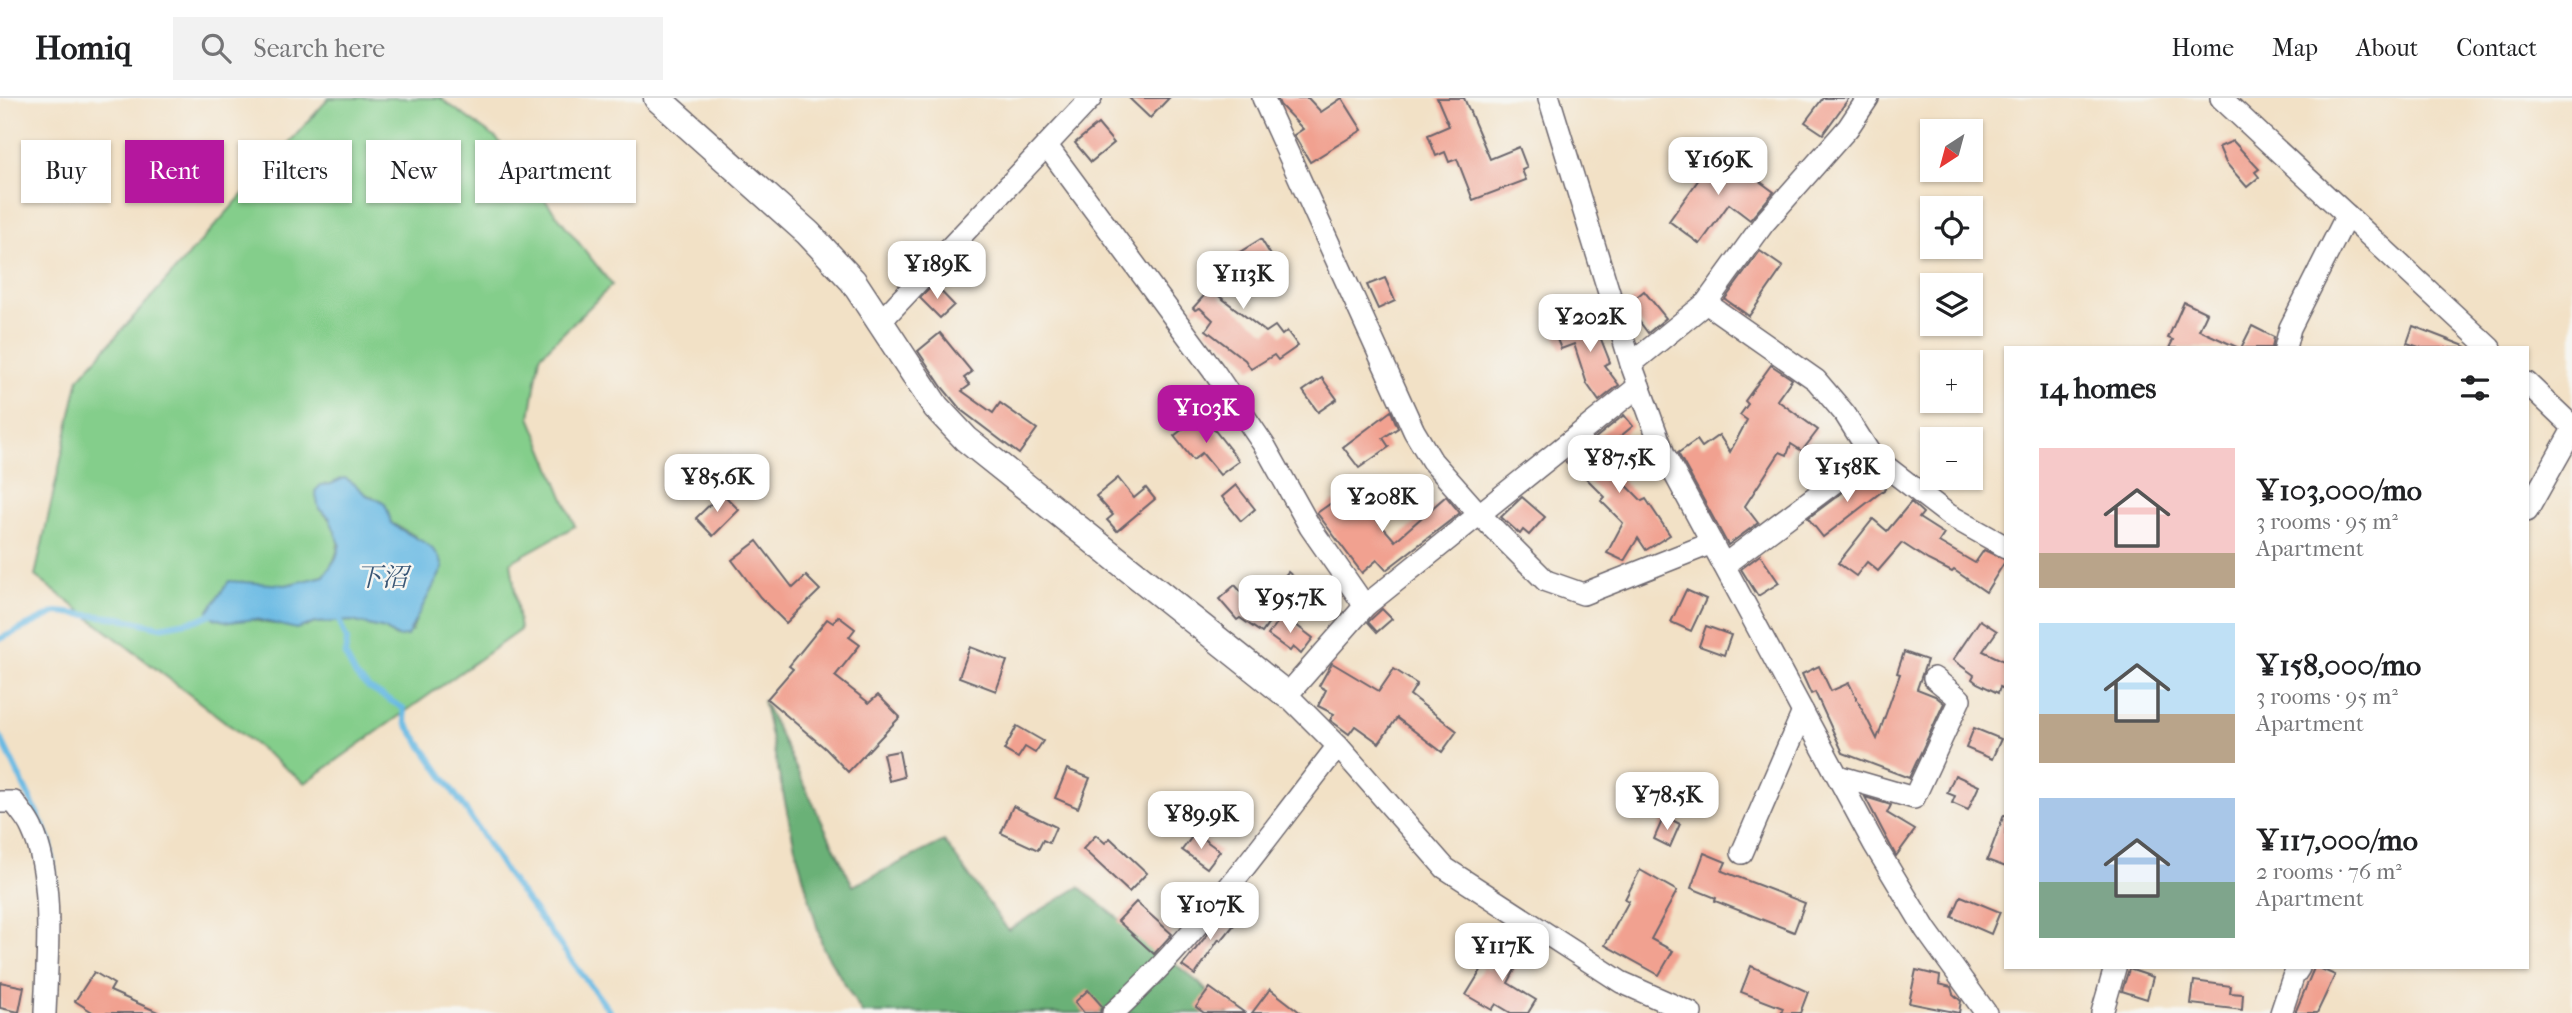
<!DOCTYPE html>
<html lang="en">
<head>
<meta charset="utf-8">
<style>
	:root { --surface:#fff; --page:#f2f2f2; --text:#202124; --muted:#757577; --line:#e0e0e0; --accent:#b5179e }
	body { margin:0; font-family:"IM FELL French Canon","Noto Serif JP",serif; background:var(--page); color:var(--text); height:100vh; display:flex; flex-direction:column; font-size:26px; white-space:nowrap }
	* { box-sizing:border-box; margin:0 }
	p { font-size:23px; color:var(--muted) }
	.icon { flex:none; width:38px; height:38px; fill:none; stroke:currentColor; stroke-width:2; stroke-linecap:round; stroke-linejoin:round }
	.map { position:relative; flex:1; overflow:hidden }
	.side { position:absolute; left:2004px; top:248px; width:525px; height:623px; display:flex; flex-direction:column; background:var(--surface); border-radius:0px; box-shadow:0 2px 5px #0004 }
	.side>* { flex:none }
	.guide { position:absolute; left:21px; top:42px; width:665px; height:63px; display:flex; gap:14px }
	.needle { width:46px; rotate:216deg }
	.tools { position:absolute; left:1920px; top:21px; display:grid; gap:14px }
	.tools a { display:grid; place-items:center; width:63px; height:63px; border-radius:0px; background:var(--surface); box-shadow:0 2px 5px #0004; font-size:35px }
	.price { position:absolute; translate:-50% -60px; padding:0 16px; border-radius:14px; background:#fff; color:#222; font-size:23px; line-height:46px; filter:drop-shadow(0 2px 4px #0008) }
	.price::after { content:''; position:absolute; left:50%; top:42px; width:21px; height:16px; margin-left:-10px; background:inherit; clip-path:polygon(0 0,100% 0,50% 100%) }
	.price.on { background:var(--accent); color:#fff }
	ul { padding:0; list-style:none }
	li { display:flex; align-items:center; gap:21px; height:175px; padding:0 35px }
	li span { display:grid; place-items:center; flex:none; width:196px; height:140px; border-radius:0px; color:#555 }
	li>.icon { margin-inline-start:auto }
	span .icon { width:84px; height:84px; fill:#fffc; stroke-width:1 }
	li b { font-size:30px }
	h2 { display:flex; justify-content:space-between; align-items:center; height:84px; padding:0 35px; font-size:30px }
	.tag { padding:0 24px; border-radius:0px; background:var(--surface); box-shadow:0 2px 5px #0004; font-size:24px; line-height:63px }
	.tag.on { background:var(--accent); color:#fff }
	header { display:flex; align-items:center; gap:42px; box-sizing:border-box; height:98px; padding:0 35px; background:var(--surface); border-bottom:2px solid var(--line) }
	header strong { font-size:33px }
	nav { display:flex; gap:38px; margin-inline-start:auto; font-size:24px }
	.search { width:490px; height:63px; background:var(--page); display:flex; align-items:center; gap:18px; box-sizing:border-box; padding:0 24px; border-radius:0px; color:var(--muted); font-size:26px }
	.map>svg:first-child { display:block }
	.green { fill:#84ce8b; stroke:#537863; stroke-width:2; fill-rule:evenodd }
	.forest { fill:#6bb177; stroke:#466a59; stroke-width:2 }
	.water { fill:#67b9e3; stroke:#446e8f; stroke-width:2 }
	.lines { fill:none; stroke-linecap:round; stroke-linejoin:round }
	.stream { stroke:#67b9e3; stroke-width:6 }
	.building { fill:#f1a190 }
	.minor-casing { stroke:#6b656c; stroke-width:24 }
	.tertiary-casing { stroke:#6b656c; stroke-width:29 }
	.minor { stroke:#fff; stroke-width:21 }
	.tertiary { stroke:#fff; stroke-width:26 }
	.labels { text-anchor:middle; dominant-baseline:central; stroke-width:5; stroke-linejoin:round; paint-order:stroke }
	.water-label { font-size:26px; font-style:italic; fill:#3a5776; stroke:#f6f6f2 }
</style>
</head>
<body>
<header>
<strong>Homiq</strong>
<div class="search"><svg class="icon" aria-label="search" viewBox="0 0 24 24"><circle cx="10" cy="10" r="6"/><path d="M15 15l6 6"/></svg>Search here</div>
<nav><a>Home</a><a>Map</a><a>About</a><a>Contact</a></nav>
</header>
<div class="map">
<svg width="2572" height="915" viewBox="0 0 2572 915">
	<rect width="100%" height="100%" fill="#f6f6f2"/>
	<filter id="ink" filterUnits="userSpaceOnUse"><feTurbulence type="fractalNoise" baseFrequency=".0143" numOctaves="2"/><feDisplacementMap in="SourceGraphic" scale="14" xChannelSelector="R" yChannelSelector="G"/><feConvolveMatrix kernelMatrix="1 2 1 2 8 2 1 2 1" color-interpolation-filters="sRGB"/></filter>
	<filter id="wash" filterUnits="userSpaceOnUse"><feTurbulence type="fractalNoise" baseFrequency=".00686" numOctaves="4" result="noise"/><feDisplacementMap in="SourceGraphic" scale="28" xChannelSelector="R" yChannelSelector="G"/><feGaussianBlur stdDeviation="1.57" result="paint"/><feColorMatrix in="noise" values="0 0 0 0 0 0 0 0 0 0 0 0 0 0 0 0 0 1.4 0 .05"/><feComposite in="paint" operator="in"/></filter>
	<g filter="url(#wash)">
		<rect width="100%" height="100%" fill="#f2e1c6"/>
		<path class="green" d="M329,0H440L497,41L612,187L540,258L530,319L575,428L511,464L520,532L305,685L35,478L79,280ZM344,380C356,384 360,395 372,399C377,402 378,400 383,404C388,409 389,418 391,425L415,438L443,470L417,518L412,533L396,539L385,531L352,523L315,525L306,529L266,525L250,521L229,524L225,522L271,487H286L324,478C343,455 344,431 319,411L321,387L331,386Z"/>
		<polygon class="forest" points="763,602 853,788 944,743 1008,832 1079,789 1199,885 1228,915 862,915 823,850 794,745"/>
		<path class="water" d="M344,380C356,384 360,395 372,400C377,402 378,400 383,404C388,409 389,418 391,425C410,440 438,444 443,470L407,538L397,539L385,531L352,523L315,525L296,531L256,521L229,524L214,520L208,514L229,483L286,487L324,478L336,460L340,446L329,419L319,411L315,393L321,387L331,386Z"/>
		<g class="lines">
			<g class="stream">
				<polyline points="337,517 347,542 345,557 356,578 369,590 403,610 406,625 466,712 506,775 611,915"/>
				<polyline points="0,541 56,514 120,520 160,529 197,522 218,513"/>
				<polyline points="0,638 50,742 55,784"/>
			</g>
		</g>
		<g id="blocks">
			<g class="building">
				<polygon points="1129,0 1169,0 1150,20"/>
				<polygon points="1277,0 1308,0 1321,14 1342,0 1362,32 1310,64 1294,37 1303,31 1280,7"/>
				<polygon points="1437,0 1464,0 1490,61 1519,49 1527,70 1522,72 1526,82 1473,102 1457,61 1449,64 1445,54 1436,58 1428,37 1449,28"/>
				<polygon points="1823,0 1849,0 1823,36 1805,24"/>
				<polygon points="1098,26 1114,45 1091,64 1075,45"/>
				<polygon points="2233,43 2259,71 2255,74 2259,79 2247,89 2226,65 2219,49"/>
				<polygon points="1698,63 1722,63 1732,70 1736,66 1774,94 1750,122 1729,106 1700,146 1669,123 1699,81 1689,74"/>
				<polygon points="1261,141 1275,164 1219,198 1266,234 1275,228 1282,237 1287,233 1298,248 1278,262 1274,257 1251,271 1245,262 1206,232 1213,222 1200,210 1195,212 1193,210 1220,180 1214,170"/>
				<polygon points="1760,153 1783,169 1749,218 1725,201"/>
				<polygon points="1385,180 1395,203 1378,211 1367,187"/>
				<polygon points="934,186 954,207 940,220 920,200"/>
				<polygon points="1644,193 1666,220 1648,235 1627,207"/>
				<polygon points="2184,204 2207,215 2199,232 2239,250 2169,250 2173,242 2168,240"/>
				<polygon points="1602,216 1607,233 1599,236 1610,264 1604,267 1619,287 1599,303 1587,286 1574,246 1561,251 1554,234"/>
				<polygon points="2252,228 2274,239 2272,250 2241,250"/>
				<polygon points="2413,228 2467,249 2466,250 2422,250 2407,245"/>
				<polygon points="940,235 972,274 964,280 970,287 962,293 993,315 1000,305 1037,331 1019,356 961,312 942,289 918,253"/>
				<polygon points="1771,267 1792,281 1777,302 1818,332 1802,353 1791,346 1787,357 1780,354 1745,408 1758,425 1728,447 1678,355 1697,342 1702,349 1719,337 1730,354 1747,322 1740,317 1748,306 1745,303"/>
				<polygon points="1322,280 1337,301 1318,314 1303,293"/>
				<polygon points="1391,313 1398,330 1383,340 1389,349 1359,370 1343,349"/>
				<polygon points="1202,316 1239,363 1220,377 1202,355 1193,362 1174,338"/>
				<polygon points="1624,317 1633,328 1606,350 1608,352 1599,359 1642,403 1646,401 1670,437 1646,452 1638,440 1624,463 1607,455 1623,425 1601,403 1605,399 1579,373 1576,376 1566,364"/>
				<polygon points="1871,373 1878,379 1878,382 1885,391 1823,439 1808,420"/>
				<polygon points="1118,380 1134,400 1146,390 1155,401 1117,433 1107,422 1113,417 1096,398"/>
				<polygon points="1236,387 1255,411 1241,423 1222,399"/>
				<polygon points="722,395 739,412 713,438 696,420"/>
				<polygon points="1446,398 1460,415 1386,472 1377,462 1362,475 1317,415 1334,403 1348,421 1365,408 1395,443"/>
				<polygon points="1522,399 1545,419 1529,437 1523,432 1520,436 1501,419"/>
				<polygon points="1911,404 1923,415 1919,420 1944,436 1939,444 1975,465 1984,452 2006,462 1986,494 1954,472 1952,474 1928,462 1902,445 1878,473 1867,464 1856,478 1838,465 1873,421 1887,433"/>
				<polygon points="757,443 793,490 806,478 820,492 786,525 760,499 732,462"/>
				<polygon points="1760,457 1779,485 1758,498 1741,471"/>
				<polygon points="1288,474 1301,485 1290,497 1277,487"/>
				<polygon points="1235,487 1257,512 1271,522 1262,535 1240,520 1237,522 1219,501"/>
				<polygon points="1686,492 1706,501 1691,533 1671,524"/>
				<polygon points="1382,511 1392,521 1377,534 1368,524"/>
				<polygon points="1283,517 1313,540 1301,556 1293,549 1290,553 1268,537"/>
				<polygon points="838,518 855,531 849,539 860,547 835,578 869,605 878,597 900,619 848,674 826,651 767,601 793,571 789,568 827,521 833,525"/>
				<polygon points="1980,522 1997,533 1983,553 2006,564 2006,592 2000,589 1998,595 1977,585 1972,581 1974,577 1953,562"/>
				<polygon points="1706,528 1731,537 1724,557 1699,548"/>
				<polygon points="970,549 1007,563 996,593 959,579"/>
				<polygon points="1904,554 1927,562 1917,591 1935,598 1944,605 1909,680 1843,655 1815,594 1811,596 1802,576 1819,568 1831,593 1849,585 1877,641 1900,576 1897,575"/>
				<polygon points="1332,565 1379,593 1394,571 1417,586 1410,597 1457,633 1442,654 1397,620 1379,645 1355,628 1349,636 1330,622 1334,616 1318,608 1326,592 1319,588"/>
				<polygon points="1017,628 1043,643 1035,655 1025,649 1018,660 1004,652"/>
				<polygon points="1974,630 2001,641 1992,661 1966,650"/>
				<polygon points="899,653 904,679 889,683 883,656"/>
				<polygon points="1067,671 1090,680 1078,710 1055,700"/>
				<polygon points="1955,677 1979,688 1968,712 1952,705 1955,698 1947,695"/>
				<polygon points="1865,699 1891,707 1887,715 1915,732 1896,758"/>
				<polygon points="1013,708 1056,729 1049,745 1043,742 1038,752 1001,735"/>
				<polygon points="2004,717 2006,717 2006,769 1987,762"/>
				<polygon points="1664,718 1680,726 1670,749 1654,741"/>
				<polygon points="1195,735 1220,753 1207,770 1182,752"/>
				<polygon points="1096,737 1105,745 1110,740 1147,775 1129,794 1083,751"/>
				<polygon points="1704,755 1726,764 1722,773 1805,805 1794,834 1715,803 1716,800 1691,790"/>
				<polygon points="1640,772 1677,793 1651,841 1673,853 1659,877 1605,847 1629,803 1625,801"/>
				<polygon points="1961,798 2000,814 1991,836 1952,819"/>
				<polygon points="1136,804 1172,836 1154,856 1118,823"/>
				<polygon points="1227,812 1238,822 1221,843 1219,841 1195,877 1182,868"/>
				<polygon points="1504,842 1525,853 1508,885 1536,902 1528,915 1511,915 1496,906 1492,912 1466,897 1483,869 1489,872"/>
				<polygon points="1751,868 1808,894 1800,915 1781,915 1783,910 1741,894"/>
				<polygon points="2314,870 2319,870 2335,877 2317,915 2295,915"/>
				<polygon points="2129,871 2153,879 2147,901 2122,893"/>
				<polygon points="1916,872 1940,878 1939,886 1951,889 1953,896 1961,903 1959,915 1909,905"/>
				<polygon points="94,874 114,886 110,893 160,915 94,915 75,903"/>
				<polygon points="2194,883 2231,888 2230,895 2243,896 2242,912 2191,906"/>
				<polygon points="0,884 24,889 19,914 0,910"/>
				<polygon points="1210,890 1245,915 1204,915 1196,909"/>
				<polygon points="1270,891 1301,915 1252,915"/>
				<polygon points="1088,892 1102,908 1100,915 1084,915 1075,904"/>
			</g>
		</g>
	</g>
	<g filter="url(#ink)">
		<use href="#blocks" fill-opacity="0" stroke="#6b656c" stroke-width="2"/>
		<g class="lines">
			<g class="minor-casing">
				<g id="minor">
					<polyline points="1263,0 1414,333 1432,363 1479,416 1546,483 1583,496 1712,445"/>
					<polyline points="1549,0 1631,266 1664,356 1874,746 1926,832 1986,915"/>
					<polyline points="2221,0 2490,250"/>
					<polyline points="1047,48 1215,275 1266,350 1310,429 1365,508"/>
					<polyline points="1706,205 1816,282 1845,316 1871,357 1949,417 2006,449"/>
					<polyline points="880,224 1091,0"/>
					<polyline points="2285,250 2290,230 2347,117"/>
					<polyline points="1631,266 1706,205 1764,125 1848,30 1868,0"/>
					<polyline points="2527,285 2572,328"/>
					<polyline points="1639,288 1365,508 1287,597 1338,648 1445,770 1621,884 1691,915"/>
					<polyline points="2527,413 2572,333"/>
					<polyline points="1724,467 1871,357"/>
					<polyline points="1838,678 1914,700 1960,601 1934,580"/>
					<path d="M0,704H14C20,713 28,721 32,731C55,779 47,862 45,915"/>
					<polyline points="1742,755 1803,614"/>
					<path d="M1113,915C1199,837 1267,739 1338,648"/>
					<polyline points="2102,915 2115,870"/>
					<polyline points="2281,915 2293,879 2299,870"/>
				</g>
			</g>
			<g class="tertiary-casing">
				<polyline id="tertiary" points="657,0 808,135 853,183 936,309 966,341 1287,597"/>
			</g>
			<use href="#minor" class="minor"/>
			<use href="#tertiary" class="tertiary"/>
		</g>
	</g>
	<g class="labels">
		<g class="water-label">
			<text x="382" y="479">下沼</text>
		</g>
	</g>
</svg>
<div class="tools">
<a><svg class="needle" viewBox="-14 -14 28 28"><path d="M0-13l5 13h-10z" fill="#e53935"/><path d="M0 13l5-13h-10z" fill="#757577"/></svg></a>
<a><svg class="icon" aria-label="locate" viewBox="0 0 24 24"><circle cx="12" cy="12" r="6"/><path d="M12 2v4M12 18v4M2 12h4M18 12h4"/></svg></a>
<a><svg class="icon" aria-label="layers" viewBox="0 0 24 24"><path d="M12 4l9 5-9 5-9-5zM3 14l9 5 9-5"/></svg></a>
<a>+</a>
<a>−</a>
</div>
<b class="price" style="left:1718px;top:99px">¥169K</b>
<b class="price" style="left:937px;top:203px">¥189K</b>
<b class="price" style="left:1243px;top:213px">¥113K</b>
<b class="price" style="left:1590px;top:256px">¥202K</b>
<b class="price on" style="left:1206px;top:347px">¥103K</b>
<b class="price" style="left:1619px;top:397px">¥87.5K</b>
<b class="price" style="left:1847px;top:406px">¥158K</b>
<b class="price" style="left:717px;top:416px">¥85.6K</b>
<b class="price" style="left:1382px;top:436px">¥208K</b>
<b class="price" style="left:1290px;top:537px">¥95.7K</b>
<b class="price" style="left:1667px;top:734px">¥78.5K</b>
<b class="price" style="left:1201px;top:753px">¥89.9K</b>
<b class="price" style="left:1210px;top:844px">¥107K</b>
<b class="price" style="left:1502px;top:885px">¥117K</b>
<div class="guide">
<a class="tag">Buy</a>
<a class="tag on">Rent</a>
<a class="tag">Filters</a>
<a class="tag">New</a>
<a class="tag">Apartment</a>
</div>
<section class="side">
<h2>14 homes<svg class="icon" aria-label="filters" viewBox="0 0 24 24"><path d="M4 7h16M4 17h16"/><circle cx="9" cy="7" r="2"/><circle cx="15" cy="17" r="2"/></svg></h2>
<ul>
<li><span style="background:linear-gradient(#f6c9c9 75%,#b9a48a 0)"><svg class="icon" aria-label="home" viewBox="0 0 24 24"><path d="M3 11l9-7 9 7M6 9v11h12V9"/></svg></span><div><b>¥103,000/mo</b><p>3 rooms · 95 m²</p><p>Apartment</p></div></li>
<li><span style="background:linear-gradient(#bfe0f5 65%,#b9a48a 0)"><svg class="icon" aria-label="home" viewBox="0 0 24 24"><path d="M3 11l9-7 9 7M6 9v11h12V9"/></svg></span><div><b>¥158,000/mo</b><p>3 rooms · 95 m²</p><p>Apartment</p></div></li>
<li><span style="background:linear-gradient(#a9c7e8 60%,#7fa58c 0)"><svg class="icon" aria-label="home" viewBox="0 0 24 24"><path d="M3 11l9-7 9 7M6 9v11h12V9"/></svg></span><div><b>¥117,000/mo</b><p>2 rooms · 76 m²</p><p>Apartment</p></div></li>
</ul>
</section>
</div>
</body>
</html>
